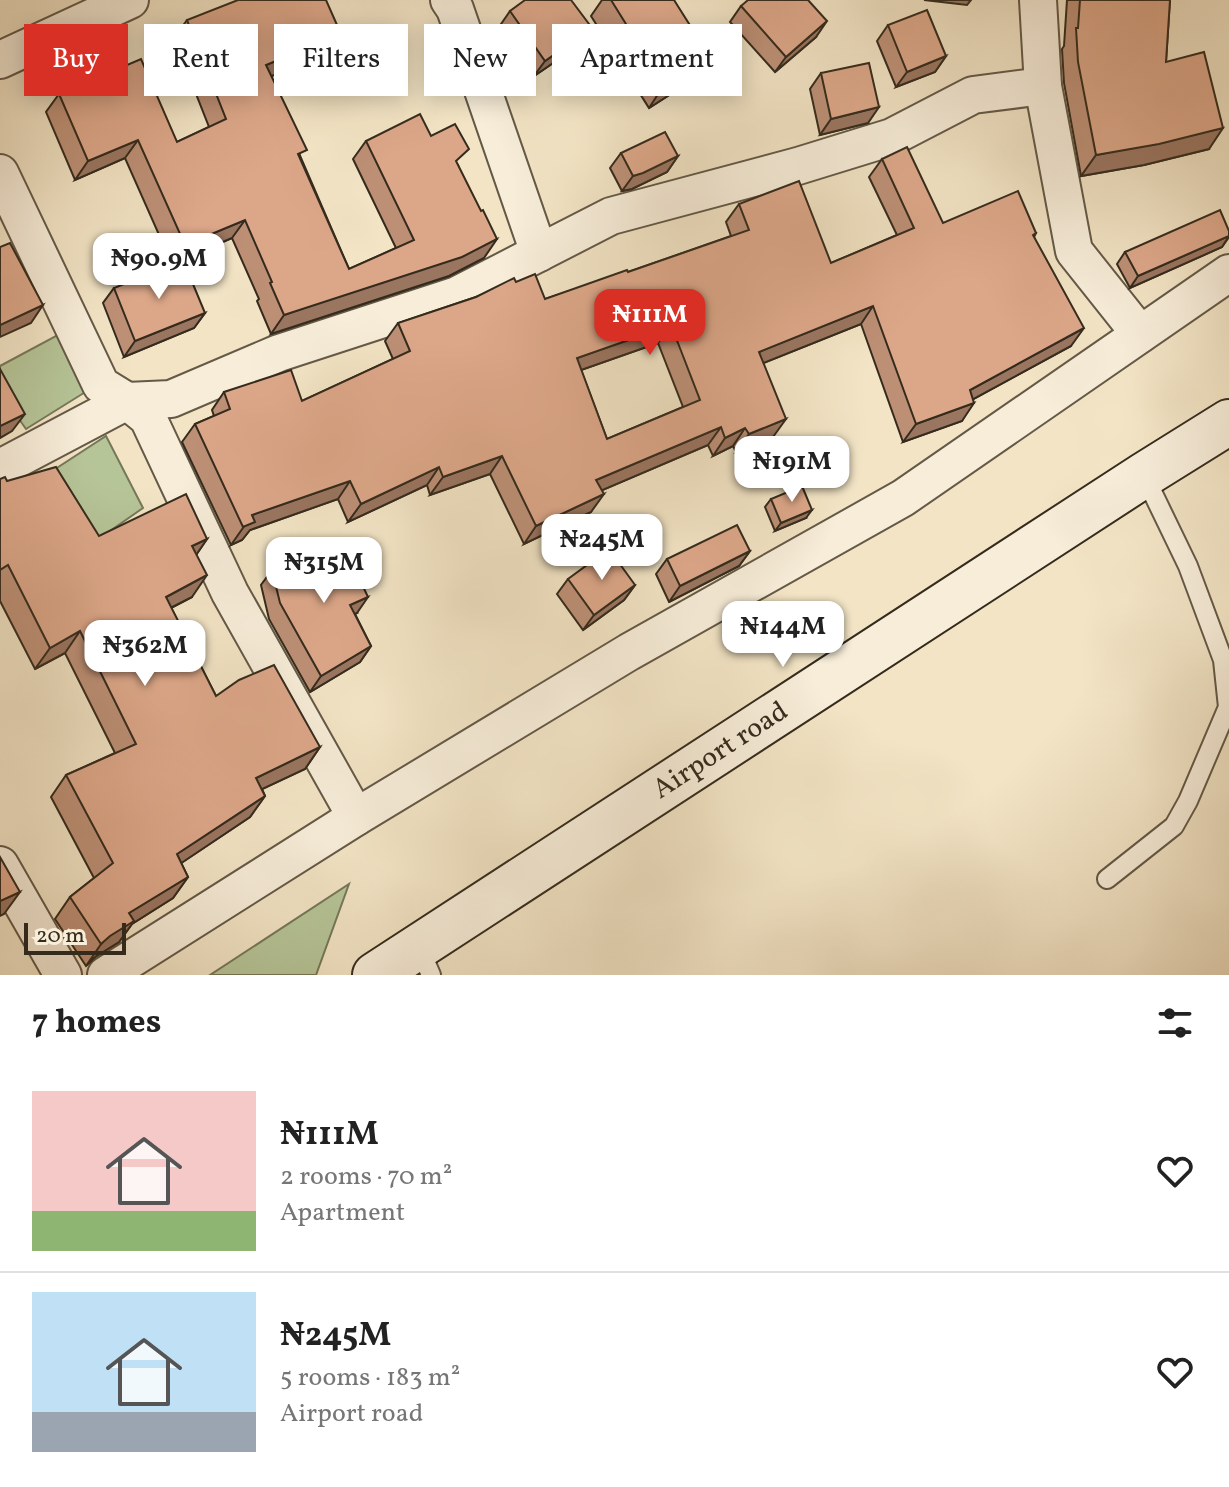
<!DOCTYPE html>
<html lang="en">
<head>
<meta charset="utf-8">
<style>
	:root { --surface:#fff; --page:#f6f6f6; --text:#222; --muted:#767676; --line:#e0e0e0; --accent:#d93025 }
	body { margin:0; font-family:Vollkorn,serif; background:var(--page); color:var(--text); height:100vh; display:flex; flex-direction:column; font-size:30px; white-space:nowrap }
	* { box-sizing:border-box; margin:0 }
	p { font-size:26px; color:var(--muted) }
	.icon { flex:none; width:44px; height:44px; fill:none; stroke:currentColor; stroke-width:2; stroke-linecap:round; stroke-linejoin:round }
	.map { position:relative; height:975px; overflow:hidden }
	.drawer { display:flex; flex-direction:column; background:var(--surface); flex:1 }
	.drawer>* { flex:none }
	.hud { position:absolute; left:24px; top:24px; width:800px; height:72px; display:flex; gap:16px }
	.scale { position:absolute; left:24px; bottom:20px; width:102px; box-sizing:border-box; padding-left:8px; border:4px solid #352b1d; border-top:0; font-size:22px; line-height:28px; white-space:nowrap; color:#352b1d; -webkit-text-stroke:6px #f7edd9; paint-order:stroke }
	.price { position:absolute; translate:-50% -68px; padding:0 18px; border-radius:16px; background:#fff; color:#222; font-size:26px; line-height:52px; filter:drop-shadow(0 2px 4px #0008) }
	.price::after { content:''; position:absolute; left:50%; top:48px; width:24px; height:18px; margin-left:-12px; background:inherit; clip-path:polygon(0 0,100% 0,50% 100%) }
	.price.selected { background:var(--accent); color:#fff }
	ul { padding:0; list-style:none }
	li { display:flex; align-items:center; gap:24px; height:200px; padding:0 32px }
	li+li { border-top:2px solid var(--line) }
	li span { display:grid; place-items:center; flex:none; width:224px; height:160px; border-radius:0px; color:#555 }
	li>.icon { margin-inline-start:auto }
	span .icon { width:96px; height:96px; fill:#fffc; stroke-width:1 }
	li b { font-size:34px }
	h2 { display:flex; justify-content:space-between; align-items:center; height:96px; padding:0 32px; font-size:34px }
	.tag { padding:0 28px; border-radius:0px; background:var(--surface); box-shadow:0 4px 20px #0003; font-size:28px; line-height:72px }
	.tag.selected { background:var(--accent); color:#fff }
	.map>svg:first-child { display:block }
	.green { fill:#b6c598; stroke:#76785a; stroke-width:2 }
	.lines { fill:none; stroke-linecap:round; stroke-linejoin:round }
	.service-casing { stroke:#645947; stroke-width:22 }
	.minor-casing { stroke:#645947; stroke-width:40 }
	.secondary-casing { stroke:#352b1d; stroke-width:48 }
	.service { stroke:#f7edd9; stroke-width:18 }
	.minor { stroke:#f7edd9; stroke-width:36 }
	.secondary { stroke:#f7edd9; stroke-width:44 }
	.wall { fill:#bd9076; stroke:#352b1d; stroke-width:2; fill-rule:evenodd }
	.shaded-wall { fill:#9a7560; stroke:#352b1d; stroke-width:2 }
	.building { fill:#dca789; stroke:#352b1d; stroke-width:2; fill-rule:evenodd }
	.labels { text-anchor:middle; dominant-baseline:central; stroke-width:6; stroke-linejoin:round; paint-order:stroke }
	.street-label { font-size:28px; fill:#352b1d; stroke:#f7edd9 }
</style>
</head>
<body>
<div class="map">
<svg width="1229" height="975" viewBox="0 0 1229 975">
	<rect width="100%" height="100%" fill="#f2e4c5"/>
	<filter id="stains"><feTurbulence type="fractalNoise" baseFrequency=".0025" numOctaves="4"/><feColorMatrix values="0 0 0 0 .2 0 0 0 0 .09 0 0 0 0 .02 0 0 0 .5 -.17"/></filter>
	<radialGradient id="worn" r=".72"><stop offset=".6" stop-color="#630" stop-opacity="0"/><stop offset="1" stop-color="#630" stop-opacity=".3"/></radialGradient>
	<g class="green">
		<polygon points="67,330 95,386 26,429 0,392 0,366"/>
		<polygon points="106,436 143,508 87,547 43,477"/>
		<polygon points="349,884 316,975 210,975"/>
	</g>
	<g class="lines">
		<g class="service-casing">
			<g id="service">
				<polyline points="1107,879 1174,826 1188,801 1228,707 1223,660 1188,566 1144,475"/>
				<polyline points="419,947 431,975"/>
			</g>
		</g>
		<g class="minor-casing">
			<g id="minor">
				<polyline points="449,0 455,9 539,253"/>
				<polyline points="1038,0 1043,86 1074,251 1140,334"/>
				<polyline points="0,60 130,0"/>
				<polyline points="0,173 101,385 127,401 148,418 230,593 356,817"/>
				<polyline points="0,468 127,401 171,399 279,353 457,295 611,216 798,166 892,137 973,95 1043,86"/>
				<polyline points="0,865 63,975"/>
				<polyline points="106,975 356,817 629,652 903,498 1229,273"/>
			</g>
		</g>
		<g class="secondary-casing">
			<g id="secondary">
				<path id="s1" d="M375,975L1144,475L1229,422"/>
			</g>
		</g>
		<use href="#service" class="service"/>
		<use href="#minor" class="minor"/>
		<use href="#secondary" class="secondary"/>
	</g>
	<g class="wall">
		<polygon points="602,0 674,0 694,79 649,108 591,16"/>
		<polygon points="1067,0 1170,0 1166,62 1209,149 1144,165 1081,176 1064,83 1062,49 1064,46"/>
		<polygon points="741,6 816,37 775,72 730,22"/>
		<polygon points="510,11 581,44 534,76 499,27"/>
		<polygon points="187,20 328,52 271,76 301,158 349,269 396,248 353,159 366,141 431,136 458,165 484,258 449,276 271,334 257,301 259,299 232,238 172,264 125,158 75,180 46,112 59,94 177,142 209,127 174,38"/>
		<polygon points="888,25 946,56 935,72 896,87 877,41"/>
		<polygon points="821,73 868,123 820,135 810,89"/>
		<polygon points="621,153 678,156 667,172 632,189 622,191 610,168"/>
		<path d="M882,159L943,223L1036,233L1034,237L1071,346L973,399L962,421L903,442L861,324L763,363L773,437L736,452L733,446L713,456L708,445L602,490L591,512L524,544L490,474L430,495L427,485L348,522L338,499L250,530L242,540L231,545L182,442L195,424L214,416L212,410L224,392L302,401L393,359L385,341L398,323L476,297L516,282L545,299L628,272L731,236L726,222L739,204L831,263L897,235L869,177ZM658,343L683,407L607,439L581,370Z"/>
		<polygon points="1229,231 1229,237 1222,247 1130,288 1117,264 1125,252"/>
		<polygon points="114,288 205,313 194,328 124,357 103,303"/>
		<polygon points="0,479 7,481 99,536 207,539 196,555 192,597 171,608 216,696 320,747 305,769 262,789 265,796 250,817 181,863 188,877 173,898 132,924 119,942 95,957 86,966 55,919 70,897 94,878 51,797 66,775 115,753 65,653 35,669 0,601"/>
		<polygon points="771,499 806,518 775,531 765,507"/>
		<polygon points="750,551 739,566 669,602 656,574 667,559"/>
		<polygon points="272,570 357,613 355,614 371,646 360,662 310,692 269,619 261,585"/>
		<polygon points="568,579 635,585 624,600 583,630 557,594"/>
	</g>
	<g class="shaded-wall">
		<polygon points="924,0 971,0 967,5"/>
		<polygon points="827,21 816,37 775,72 786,57"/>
		<polygon points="592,28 581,44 534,76 545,61"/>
		<polygon points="341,34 328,52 253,84 266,65"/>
		<polygon points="946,56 935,72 896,87 907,72"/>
		<polygon points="710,57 694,79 649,108 664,85"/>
		<polygon points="879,107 868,123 820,135 831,119"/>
		<polygon points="1223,128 1209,149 1144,165 1081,176 1096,155"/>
		<polygon points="138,140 125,158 75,180 88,161"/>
		<polygon points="678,156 667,172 632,189 622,191 633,176"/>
		<polygon points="245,220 232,238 172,264 185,245"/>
		<polygon points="1229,236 1222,247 1130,288 1138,276"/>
		<polygon points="497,239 484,258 449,276 271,334 284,315"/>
		<polygon points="43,305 31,323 0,337 0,325"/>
		<polygon points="873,306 861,324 746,370 759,352"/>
		<polygon points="205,313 194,328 124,357 135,341"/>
		<polygon points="671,325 658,343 564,376 577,358"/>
		<polygon points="1084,328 1071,346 957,408 970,390"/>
		<polygon points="974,403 962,421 903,442 916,424"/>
		<polygon points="25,414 12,431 0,438 0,426"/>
		<polygon points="786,419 773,437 736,452 749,434"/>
		<polygon points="721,427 708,445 584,498 596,480"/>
		<polygon points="745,428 733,446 713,456 725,438"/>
		<polygon points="502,456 490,474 430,495 443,477"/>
		<polygon points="439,467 427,485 348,522 361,504"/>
		<polygon points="350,481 338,499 250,530 242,540 231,545 252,515"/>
		<polygon points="604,494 591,512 524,544 536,526"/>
		<polygon points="812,510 806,518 775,531 781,523"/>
		<polygon points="207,539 192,561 192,546"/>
		<polygon points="750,551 739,566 669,602 680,586"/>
		<polygon points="207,575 192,597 151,618 166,597"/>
		<polygon points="635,585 624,600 583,630 594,615"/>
		<polygon points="368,597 357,613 339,620 350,605"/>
		<polygon points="80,631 65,653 35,669 50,648"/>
		<polygon points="371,646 360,662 310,692 321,676"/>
		<polygon points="320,747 305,769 241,799 256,778"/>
		<polygon points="265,796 250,817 162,876 177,854"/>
		<polygon points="188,877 173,898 132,924 119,942 95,957 86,966 101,944 129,913"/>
		<polygon points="20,892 4,914 0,916 0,901"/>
	</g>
	<g class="building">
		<polygon points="238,0 326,0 341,34 266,65 307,150 298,154 349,269 414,240 366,141 420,114 431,136 455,124 469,149 456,161 481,211 483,210 497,239 462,257 284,315 270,283 272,282 245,220 185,245 138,140 88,161 59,94 141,59 177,142 226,119 187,20"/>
		<polygon points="525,0 571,0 592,28 545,61 510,11"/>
		<polygon points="611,0 674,0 710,57 664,85"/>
		<polygon points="748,0 808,0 827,21 786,57 741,6"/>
		<polygon points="1080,0 1170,0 1166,62 1204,52 1223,128 1159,144 1096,155 1078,62 1076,28 1078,28"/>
		<polygon points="927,10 946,56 907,72 888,25"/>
		<polygon points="869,63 879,107 831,119 821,73"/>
		<polygon points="665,132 678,156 643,173 633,176 621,153"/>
		<path d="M907,147L943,223L1018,191L1036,233L1033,235L1084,328L970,390L974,403L916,424L873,306L759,352L786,419L749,434L745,428L725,438L721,427L596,480L604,494L536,526L502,456L443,477L439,467L361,504L350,481L252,515L255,522L243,527L195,424L230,409L224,392L291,370L302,401L410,351L398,323L476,297L514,278L516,282L535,274L545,299L627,270L628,272L749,230L739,204L799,181L831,263L914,228L882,159ZM671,325L700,400L607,439L577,358Z"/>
		<polygon points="1220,210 1229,231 1229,236 1138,276 1125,252"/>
		<polygon points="10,243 43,305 0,325 0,247"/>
		<polygon points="183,260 205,313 135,341 114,288"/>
		<polygon points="0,369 25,414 0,426"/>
		<polygon points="56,467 99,536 186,494 207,539 192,546 207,575 166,597 216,696 239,680 274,665 320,747 256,778 265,796 177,854 188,877 129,913 134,921 110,936 101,944 70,897 113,863 66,775 136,744 80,631 50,648 8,565 0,570 0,479 5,477 7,481"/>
		<polygon points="802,486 812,510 781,523 771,499"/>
		<polygon points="737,525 750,551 680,586 667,559"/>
		<polygon points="342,542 368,597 350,605 371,646 321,676 280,603 272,570"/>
		<polygon points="609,549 635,585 594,615 568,579"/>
		<polygon points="0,857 20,892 0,901"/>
	</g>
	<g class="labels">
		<g class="street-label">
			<text stroke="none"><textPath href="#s1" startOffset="412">Airport road</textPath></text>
		</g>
	</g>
	<rect width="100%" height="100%" filter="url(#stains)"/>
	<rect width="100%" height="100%" fill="url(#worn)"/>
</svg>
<div class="scale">20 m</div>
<b class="price" style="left:159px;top:301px">₦90.9M</b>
<b class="price selected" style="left:650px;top:357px">₦111M</b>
<b class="price" style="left:792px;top:504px">₦191M</b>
<b class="price" style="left:602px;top:582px">₦245M</b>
<b class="price" style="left:324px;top:605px">₦315M</b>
<b class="price" style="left:783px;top:669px">₦144M</b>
<b class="price" style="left:145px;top:688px">₦362M</b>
<div class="hud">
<a class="tag selected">Buy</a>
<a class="tag">Rent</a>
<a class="tag">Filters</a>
<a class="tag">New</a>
<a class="tag">Apartment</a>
</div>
</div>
<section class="drawer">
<h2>7 homes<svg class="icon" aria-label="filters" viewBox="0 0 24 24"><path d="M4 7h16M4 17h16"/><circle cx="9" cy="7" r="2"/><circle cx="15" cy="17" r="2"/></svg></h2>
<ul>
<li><span style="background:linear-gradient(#f6c9c9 75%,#8fb573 0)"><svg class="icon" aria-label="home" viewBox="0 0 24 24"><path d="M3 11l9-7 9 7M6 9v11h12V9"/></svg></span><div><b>₦111M</b><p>2 rooms · 70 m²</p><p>Apartment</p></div><svg class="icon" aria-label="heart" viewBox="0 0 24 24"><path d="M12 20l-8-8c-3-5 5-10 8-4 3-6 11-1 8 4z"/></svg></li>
<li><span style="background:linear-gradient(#bfe0f5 75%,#9aa5b1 0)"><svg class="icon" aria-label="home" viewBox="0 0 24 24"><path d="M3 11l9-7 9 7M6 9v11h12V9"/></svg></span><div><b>₦245M</b><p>5 rooms · 183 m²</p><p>Airport road</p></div><svg class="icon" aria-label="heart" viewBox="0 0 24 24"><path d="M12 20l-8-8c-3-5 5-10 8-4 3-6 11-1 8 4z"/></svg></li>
</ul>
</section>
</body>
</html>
